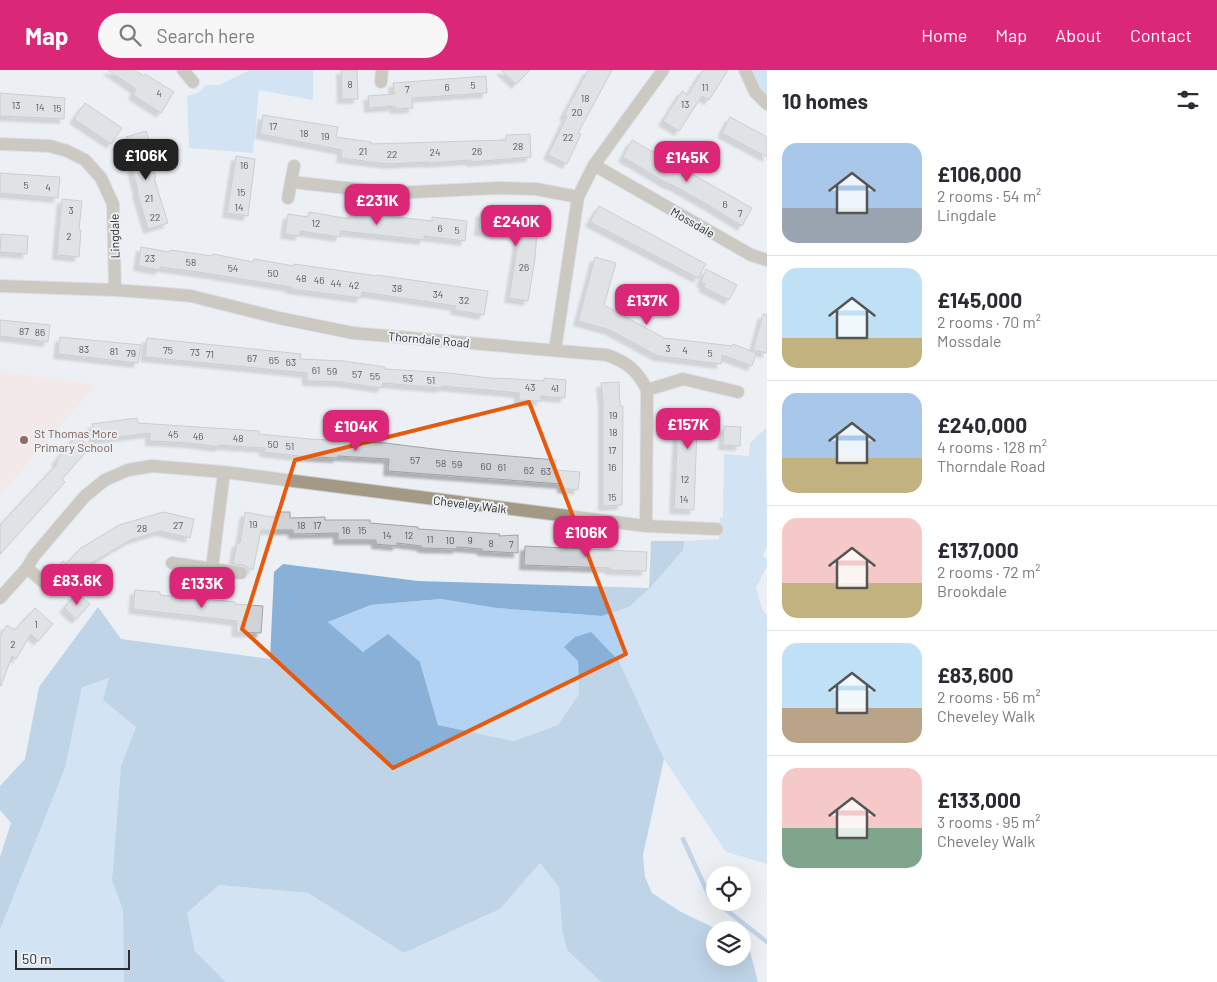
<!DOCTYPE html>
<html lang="en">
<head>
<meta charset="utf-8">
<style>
	:root { --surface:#fff; --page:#f7f7f7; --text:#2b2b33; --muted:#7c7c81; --line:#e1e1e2; --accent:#db2777 }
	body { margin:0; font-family:Barlow,sans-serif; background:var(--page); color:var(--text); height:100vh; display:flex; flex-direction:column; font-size:19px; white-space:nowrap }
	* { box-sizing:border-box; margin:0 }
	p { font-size:16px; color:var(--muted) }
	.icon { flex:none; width:28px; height:28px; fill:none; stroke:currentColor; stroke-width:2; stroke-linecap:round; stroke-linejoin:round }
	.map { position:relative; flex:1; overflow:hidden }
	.details { display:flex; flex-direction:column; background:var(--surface); width:450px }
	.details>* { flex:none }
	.fabs { position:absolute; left:706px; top:796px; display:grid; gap:10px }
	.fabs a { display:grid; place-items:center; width:45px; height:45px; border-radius:50%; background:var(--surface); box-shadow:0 5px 20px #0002; font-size:25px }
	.scale { position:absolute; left:15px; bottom:12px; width:115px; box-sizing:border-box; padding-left:5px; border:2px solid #2b2d2e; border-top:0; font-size:14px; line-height:18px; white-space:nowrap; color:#2b2d2e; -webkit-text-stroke:4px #ecf0f4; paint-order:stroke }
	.price { position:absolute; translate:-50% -42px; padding:0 11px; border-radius:10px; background:var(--accent); color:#fff; font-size:16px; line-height:32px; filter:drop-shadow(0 1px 2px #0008) }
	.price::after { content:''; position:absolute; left:50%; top:30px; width:15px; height:11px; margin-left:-8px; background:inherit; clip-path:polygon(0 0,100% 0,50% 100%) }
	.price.active { background:#222; color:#fff }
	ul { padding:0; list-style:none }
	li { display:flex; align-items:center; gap:15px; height:125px; padding:0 15px }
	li+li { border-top:1px solid var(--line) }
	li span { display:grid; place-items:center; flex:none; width:140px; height:100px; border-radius:15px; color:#555 }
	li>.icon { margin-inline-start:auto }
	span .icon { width:60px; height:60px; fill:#fffc; stroke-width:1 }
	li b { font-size:21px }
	h2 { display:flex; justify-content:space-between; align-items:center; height:60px; padding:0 15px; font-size:21px }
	header { display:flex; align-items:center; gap:30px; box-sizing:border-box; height:70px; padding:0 25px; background:var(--accent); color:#fff }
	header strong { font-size:24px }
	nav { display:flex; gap:28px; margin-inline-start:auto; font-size:18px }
	.search { width:350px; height:45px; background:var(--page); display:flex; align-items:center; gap:12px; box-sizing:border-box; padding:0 18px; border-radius:28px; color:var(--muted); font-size:19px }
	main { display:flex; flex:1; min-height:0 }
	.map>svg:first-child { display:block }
	.education { fill:#f9dfda }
	.green { fill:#b2d3f3 }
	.forest { fill:#89b1d7 }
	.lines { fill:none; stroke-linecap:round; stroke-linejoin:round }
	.stream { stroke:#8eb2da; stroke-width:4.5 }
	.building { fill:#cfd2d6; stroke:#9fa2a6; filter:url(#shadow) }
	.street-casing { stroke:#c9cdd0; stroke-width:14 }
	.street { stroke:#a39984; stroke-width:12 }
	.marked { fill:none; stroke:#e8590c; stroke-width:4; stroke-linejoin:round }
	.education-dot { fill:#8d6e63; stroke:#ecf0f4; stroke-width:2 }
	.labels { text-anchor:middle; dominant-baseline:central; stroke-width:4; stroke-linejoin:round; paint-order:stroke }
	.number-label { font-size:10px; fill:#545658 }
	.street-label { font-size:12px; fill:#2b2d2e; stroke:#ecf0f4 }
	.education-label { font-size:12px; fill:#785e54; stroke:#ecf0f4; text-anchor:start }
</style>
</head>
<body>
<header>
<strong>Map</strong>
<div class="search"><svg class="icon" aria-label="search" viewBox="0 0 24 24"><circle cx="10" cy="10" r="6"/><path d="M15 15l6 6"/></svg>Search here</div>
<nav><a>Home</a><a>Map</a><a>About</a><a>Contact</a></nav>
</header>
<main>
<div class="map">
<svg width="767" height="912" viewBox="0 0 767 912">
	<defs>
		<filter id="shadow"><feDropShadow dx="-4.5" dy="4.5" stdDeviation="1" flood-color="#0004"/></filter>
	</defs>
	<rect width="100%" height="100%" fill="#ecf0f4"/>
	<polygon class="education" points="0,301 96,315 0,425"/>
	<g class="green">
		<polygon points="250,0 313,0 313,30 259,20 253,83 189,78 187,26 198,23 206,15 219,15"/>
		<polygon points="745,0 767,0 767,34"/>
		<polygon points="766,358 767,477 763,486 767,489 767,496 756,518 763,541 767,545 767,794 726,782 664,689 619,591 578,591 579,624 558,655 514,671 438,655 420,592 364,583 328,552 371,535 441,529 496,538 602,546 629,537 650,518 682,480 684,471 719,469 720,448 723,447 724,384 749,386 750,373"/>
		<polygon points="110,608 103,630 136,657 121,696 112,810 123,840 124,912 0,912 0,860 65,698 82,616"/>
		<polygon points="540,793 559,817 562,859 567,880 601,912 226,912 195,881 187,843 219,815 308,823 404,883 500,839"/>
	</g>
	<polygon class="forest" points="651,471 684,471 683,480 650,518 629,537 602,546 496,538 441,529 371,535 328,552 363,582 388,564 420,592 438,655 514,671 558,655 579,624 578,591 564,577 575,567 591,562 619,591 664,689 643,785 645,807 652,823 681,842 719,860 715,860 715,888 742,888 743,871 748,874 758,912 601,912 567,880 562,859 559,817 540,793 500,839 404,883 308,823 219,815 187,843 195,881 226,912 124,912 123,840 112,810 121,696 136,657 103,630 109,608 82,617 65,698 0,860 0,787 11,753 0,740 0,716 25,689 39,617 98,537 121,569 270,589 274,502 283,494 418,511 649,518"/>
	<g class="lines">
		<g class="stream">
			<polyline points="683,769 710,828 715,832"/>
			<polyline points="716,832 767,872"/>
		</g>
	</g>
	<g class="building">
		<polygon points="108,0 134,0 144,6 145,4 174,22 161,43 133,25 136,19"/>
		<polygon points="341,0 357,0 358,29 342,29"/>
		<polygon points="501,0 530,0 516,14"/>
		<polygon points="588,0 612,0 578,63 581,64 567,94 548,85 567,46 564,45"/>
		<polygon points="703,0 728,0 709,30 702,26 679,61 663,51 682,21 688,25"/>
		<polygon points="486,6 487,23 412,28 413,38 395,39 395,36 369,38 368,26 394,24 393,13"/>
		<polygon points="0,23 65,28 64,49 0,46"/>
		<polygon points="85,33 122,58 111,74 74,49"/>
		<polygon points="263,45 338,57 336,67 371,72 371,74 506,70 506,65 530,64 531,87 471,92 471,90 429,93 429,92 388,94 341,88 342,80 260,64"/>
		<polygon points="730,47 767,67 767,87 722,63"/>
		<polygon points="146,61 152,79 148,80 156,107 154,108 168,153 148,159 137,122 138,121 132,98 135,97 126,67"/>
		<polygon points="632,70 752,138 742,156 713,138 671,114 670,115 623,87"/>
		<polygon points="236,86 255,89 248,146 227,143"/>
		<polygon points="0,103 60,107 58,128 0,123"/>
		<polygon points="62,129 82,131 79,160 81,160 79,187 57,185"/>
		<polygon points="599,136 706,194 698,208 590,152"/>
		<polygon points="309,142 350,149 351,142 432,151 432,147 467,151 465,171 424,166 424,170 341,161 340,167 300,161 300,166 285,164 288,144 308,147"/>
		<polygon points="481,142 538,147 535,189 528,231 509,228 519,166 479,161"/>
		<polygon points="1,164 28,166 27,184 0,182"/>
		<polygon points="141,177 169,182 170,180 212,186 213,184 253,192 254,189 294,196 294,194 377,206 377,205 488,221 484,245 455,240 456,236 362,222 361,228 291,219 291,217 198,202 160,197 160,200 138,196"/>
		<polygon points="595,187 616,193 604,235 664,268 732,276 733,274 756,283 752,296 722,285 721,294 658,286 610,260 578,251"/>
		<polygon points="706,199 737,215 729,230 703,217 705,214 701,212"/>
		<polygon points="763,244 767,245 767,283 753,280"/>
		<polygon points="0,250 50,255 48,272 0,266"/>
		<polygon points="60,267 141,275 138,293 58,284"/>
		<polygon points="147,268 301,284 300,289 343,291 385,297 385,299 449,303 498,309 498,308 544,311 544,308 566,310 565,328 541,326 541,331 519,330 519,323 442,316 441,318 383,313 382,318 340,312 307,311 307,303 145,287"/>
		<polygon points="619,312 620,336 623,336 622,435 603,436 603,333 601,313"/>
		<polygon points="664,339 720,341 720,360 697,359 694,440 674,439 678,357 664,356"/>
		<polygon points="137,348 138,353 259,361 259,364 310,369 385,373 450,381 556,390 555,400 580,402 578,420 562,418 562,414 388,401 389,389 338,386 337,388 298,386 264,382 265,378 219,375 219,377 190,373 150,371 150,363 94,370 92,354"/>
		<polygon points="724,356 741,357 740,376 723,375"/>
		<polygon points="77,365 90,377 62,409 65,412 0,484 0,455 57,394 57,389"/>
		<polygon points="163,442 194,449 190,468 160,461 130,470 82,499 90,506 77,519 55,500 63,491 66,494 81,478 119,455"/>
		<polygon points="245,442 276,448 276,442 290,442 290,448 325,447 325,450 370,450 370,453 418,457 418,459 500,464 499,466 518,465 518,483 482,481 482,479 457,477 457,479 422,478 422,476 397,473 397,476 376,474 376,470 338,470 338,463 293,464 293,460 261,460 253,500 243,495 233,494 237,472 240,473"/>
		<polygon points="525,476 647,482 646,501 610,500 610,498 524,495"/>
		<polygon points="135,520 160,522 160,525 235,532 235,534 263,536 261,563 236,562 237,551 133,539"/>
		<polygon points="77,523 90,534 76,549 64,538"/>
		<polygon points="35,538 53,554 38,571 31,564 16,589 12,586 1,616 0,616 0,566 7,555 15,560"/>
	</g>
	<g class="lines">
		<g class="street-casing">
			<g id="street">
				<polyline points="183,0 193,12"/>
				<polyline points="745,0 755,22 767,34"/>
				<polyline points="381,12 382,0"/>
				<polyline points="0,74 50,76 67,81 85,90 101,108 113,134 115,220"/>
				<polyline points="594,95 751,185 767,190"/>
				<polyline points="291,112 393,123 498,118 536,119 578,127"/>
				<polyline points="288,128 294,96"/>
				<path d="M0,216L115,220L169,224L191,226L279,248L353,263L607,285C627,292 638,301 647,320L646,456"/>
				<polyline points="555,280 578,127 594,95 663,0"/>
				<polyline points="647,320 683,309 738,322"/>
				<polyline points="172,493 241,503"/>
				<polyline points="27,498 48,516"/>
				<polyline points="212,498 224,402"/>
				<polyline points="0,528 27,498 34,486 85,426 105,410 128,400 152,396 224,402 646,456 717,459"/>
			</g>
		</g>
		<use href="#street" class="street"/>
	</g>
	<path d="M0 0H767V912H0ZM529,332L626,584L393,698L242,559L295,390Z" fill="#ecf0f4" fill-opacity=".55" fill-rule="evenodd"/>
	<path class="marked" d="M529,332L626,584L393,698L242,559L295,390Z"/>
	<circle class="education-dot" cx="24" cy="370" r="5"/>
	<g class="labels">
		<g class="number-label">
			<text x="350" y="14">8</text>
			<text x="473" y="15">5</text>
			<text x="447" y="17">6</text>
			<text x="705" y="17">11</text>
			<text x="407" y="19">7</text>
			<text x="159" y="23">4</text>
			<text x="585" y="28">18</text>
			<text x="685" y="34">13</text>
			<text x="16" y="35">13</text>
			<text x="40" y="37">14</text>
			<text x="57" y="38">15</text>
			<text x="577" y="42">20</text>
			<text x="273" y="56">17</text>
			<text x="304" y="63">18</text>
			<text x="325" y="66">19</text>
			<text x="568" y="67">22</text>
			<text x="518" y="76">28</text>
			<text x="363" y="81">21</text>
			<text x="477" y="81">26</text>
			<text x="435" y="82">24</text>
			<text x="392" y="84">22</text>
			<text x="244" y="95">16</text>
			<text x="26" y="115">5</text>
			<text x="48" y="117">4</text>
			<text x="241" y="122">15</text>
			<text x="149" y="128">21</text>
			<text x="725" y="134">6</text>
			<text x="239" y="137">14</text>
			<text x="71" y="140">3</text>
			<text x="740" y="143">7</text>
			<text x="155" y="147">22</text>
			<text x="316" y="153">12</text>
			<text x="440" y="158">6</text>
			<text x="457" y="160">5</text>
			<text x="69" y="166">2</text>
			<text x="150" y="188">23</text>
			<text x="191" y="192">58</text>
			<text x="524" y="197">26</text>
			<text x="233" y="198">54</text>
			<text x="273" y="203">50</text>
			<text x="301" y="208">48</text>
			<text x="319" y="210">46</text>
			<text x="336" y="213">44</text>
			<text x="354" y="215">42</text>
			<text x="397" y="218">38</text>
			<text x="438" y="224">34</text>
			<text x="464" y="230">32</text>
			<text x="24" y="261">87</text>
			<text x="40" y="262">86</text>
			<text x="668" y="278">3</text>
			<text x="84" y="279">83</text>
			<text x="168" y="280">75</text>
			<text x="685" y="280">4</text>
			<text x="114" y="281">81</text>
			<text x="195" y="282">73</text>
			<text x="131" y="283">79</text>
			<text x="710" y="283">5</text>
			<text x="210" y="284">71</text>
			<text x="252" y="288">67</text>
			<text x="274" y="290">65</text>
			<text x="291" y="292">63</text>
			<text x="316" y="300">61</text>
			<text x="332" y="301">59</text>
			<text x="357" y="304">57</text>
			<text x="375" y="306">55</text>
			<text x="408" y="308">53</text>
			<text x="431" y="310">51</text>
			<text x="530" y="317">43</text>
			<text x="555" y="318">41</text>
			<text x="613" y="345">19</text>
			<text x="613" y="362">18</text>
			<text x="173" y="364">45</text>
			<text x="198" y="366">46</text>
			<text x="238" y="368">48</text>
			<text x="273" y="374">50</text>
			<text x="290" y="376">51</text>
			<text x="612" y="380">17</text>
			<text x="415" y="390">57</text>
			<text x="441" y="393">58</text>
			<text x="457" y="394">59</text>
			<text x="486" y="396">60</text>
			<text x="502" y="397">61</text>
			<text x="612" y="397">16</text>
			<text x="529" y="400">62</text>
			<text x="546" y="401">63</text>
			<text x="685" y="409">12</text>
			<text x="612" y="427">15</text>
			<text x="684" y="429">14</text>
			<text x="253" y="454">19</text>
			<text x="178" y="455">27</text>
			<text x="301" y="455">18</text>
			<text x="317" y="455">17</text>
			<text x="142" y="458">28</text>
			<text x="346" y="460">16</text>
			<text x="362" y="460">15</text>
			<text x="387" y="465">14</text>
			<text x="409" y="465">12</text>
			<text x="430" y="469">11</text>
			<text x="450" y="470">10</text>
			<text x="470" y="470">9</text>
			<text x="491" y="473">8</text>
			<text x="511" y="474">7</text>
			<text x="36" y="554">1</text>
			<text x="13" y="574">2</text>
		</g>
		<g class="street-label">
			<text transform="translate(693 152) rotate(30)">Mossdale</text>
			<text transform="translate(114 166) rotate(-91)">Lingdale</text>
			<text transform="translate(429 269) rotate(5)">Thorndale Road</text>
			<text transform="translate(470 434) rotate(7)">Cheveley Walk</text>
		</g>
		<g class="education-label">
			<text x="34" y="363">St Thomas More<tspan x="34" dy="14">Primary School</tspan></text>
		</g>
	</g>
</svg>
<div class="fabs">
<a><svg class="icon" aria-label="locate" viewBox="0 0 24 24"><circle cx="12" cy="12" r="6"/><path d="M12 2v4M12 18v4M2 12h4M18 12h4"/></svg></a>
<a><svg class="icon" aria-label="layers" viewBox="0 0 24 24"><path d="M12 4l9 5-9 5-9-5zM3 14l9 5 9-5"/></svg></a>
</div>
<div class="scale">50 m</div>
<b class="price active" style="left:146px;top:111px">£106K</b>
<b class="price" style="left:687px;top:113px">£145K</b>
<b class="price" style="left:377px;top:156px">£231K</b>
<b class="price" style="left:516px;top:177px">£240K</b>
<b class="price" style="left:647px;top:256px">£137K</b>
<b class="price" style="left:688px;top:380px">£157K</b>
<b class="price" style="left:356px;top:382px">£104K</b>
<b class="price" style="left:586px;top:488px">£106K</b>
<b class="price" style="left:77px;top:536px">£83.6K</b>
<b class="price" style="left:202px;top:539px">£133K</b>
</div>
<section class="details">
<h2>10 homes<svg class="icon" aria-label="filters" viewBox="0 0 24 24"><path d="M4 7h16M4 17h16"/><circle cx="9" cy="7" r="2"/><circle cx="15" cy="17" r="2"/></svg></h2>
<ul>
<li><span style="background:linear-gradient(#a9c7e8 65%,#9aa5b1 0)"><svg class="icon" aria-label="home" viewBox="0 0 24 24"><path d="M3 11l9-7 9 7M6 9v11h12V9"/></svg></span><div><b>£106,000</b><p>2 rooms · 54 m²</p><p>Lingdale</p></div></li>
<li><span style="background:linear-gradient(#bfe0f5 70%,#c2b280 0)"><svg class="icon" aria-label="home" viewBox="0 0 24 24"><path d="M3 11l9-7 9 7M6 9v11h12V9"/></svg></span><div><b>£145,000</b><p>2 rooms · 70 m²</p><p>Mossdale</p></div></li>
<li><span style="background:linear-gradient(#a9c7e8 65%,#c2b280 0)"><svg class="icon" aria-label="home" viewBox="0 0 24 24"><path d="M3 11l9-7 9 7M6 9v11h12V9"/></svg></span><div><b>£240,000</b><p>4 rooms · 128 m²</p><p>Thorndale Road</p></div></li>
<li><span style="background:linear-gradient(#f6c9c9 65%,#c2b280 0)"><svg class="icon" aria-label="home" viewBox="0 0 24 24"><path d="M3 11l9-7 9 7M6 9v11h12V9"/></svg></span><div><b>£137,000</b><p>2 rooms · 72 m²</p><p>Brookdale</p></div></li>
<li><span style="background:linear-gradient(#bfe0f5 65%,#b9a48a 0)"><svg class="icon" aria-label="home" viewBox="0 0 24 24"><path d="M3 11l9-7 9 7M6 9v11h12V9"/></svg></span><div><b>£83,600</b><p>2 rooms · 56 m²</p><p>Cheveley Walk</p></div></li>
<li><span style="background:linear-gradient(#f6c9c9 60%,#7fa58c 0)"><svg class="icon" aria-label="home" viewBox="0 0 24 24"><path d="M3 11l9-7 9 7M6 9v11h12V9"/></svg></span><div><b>£133,000</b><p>3 rooms · 95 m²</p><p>Cheveley Walk</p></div></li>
</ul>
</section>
</main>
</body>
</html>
